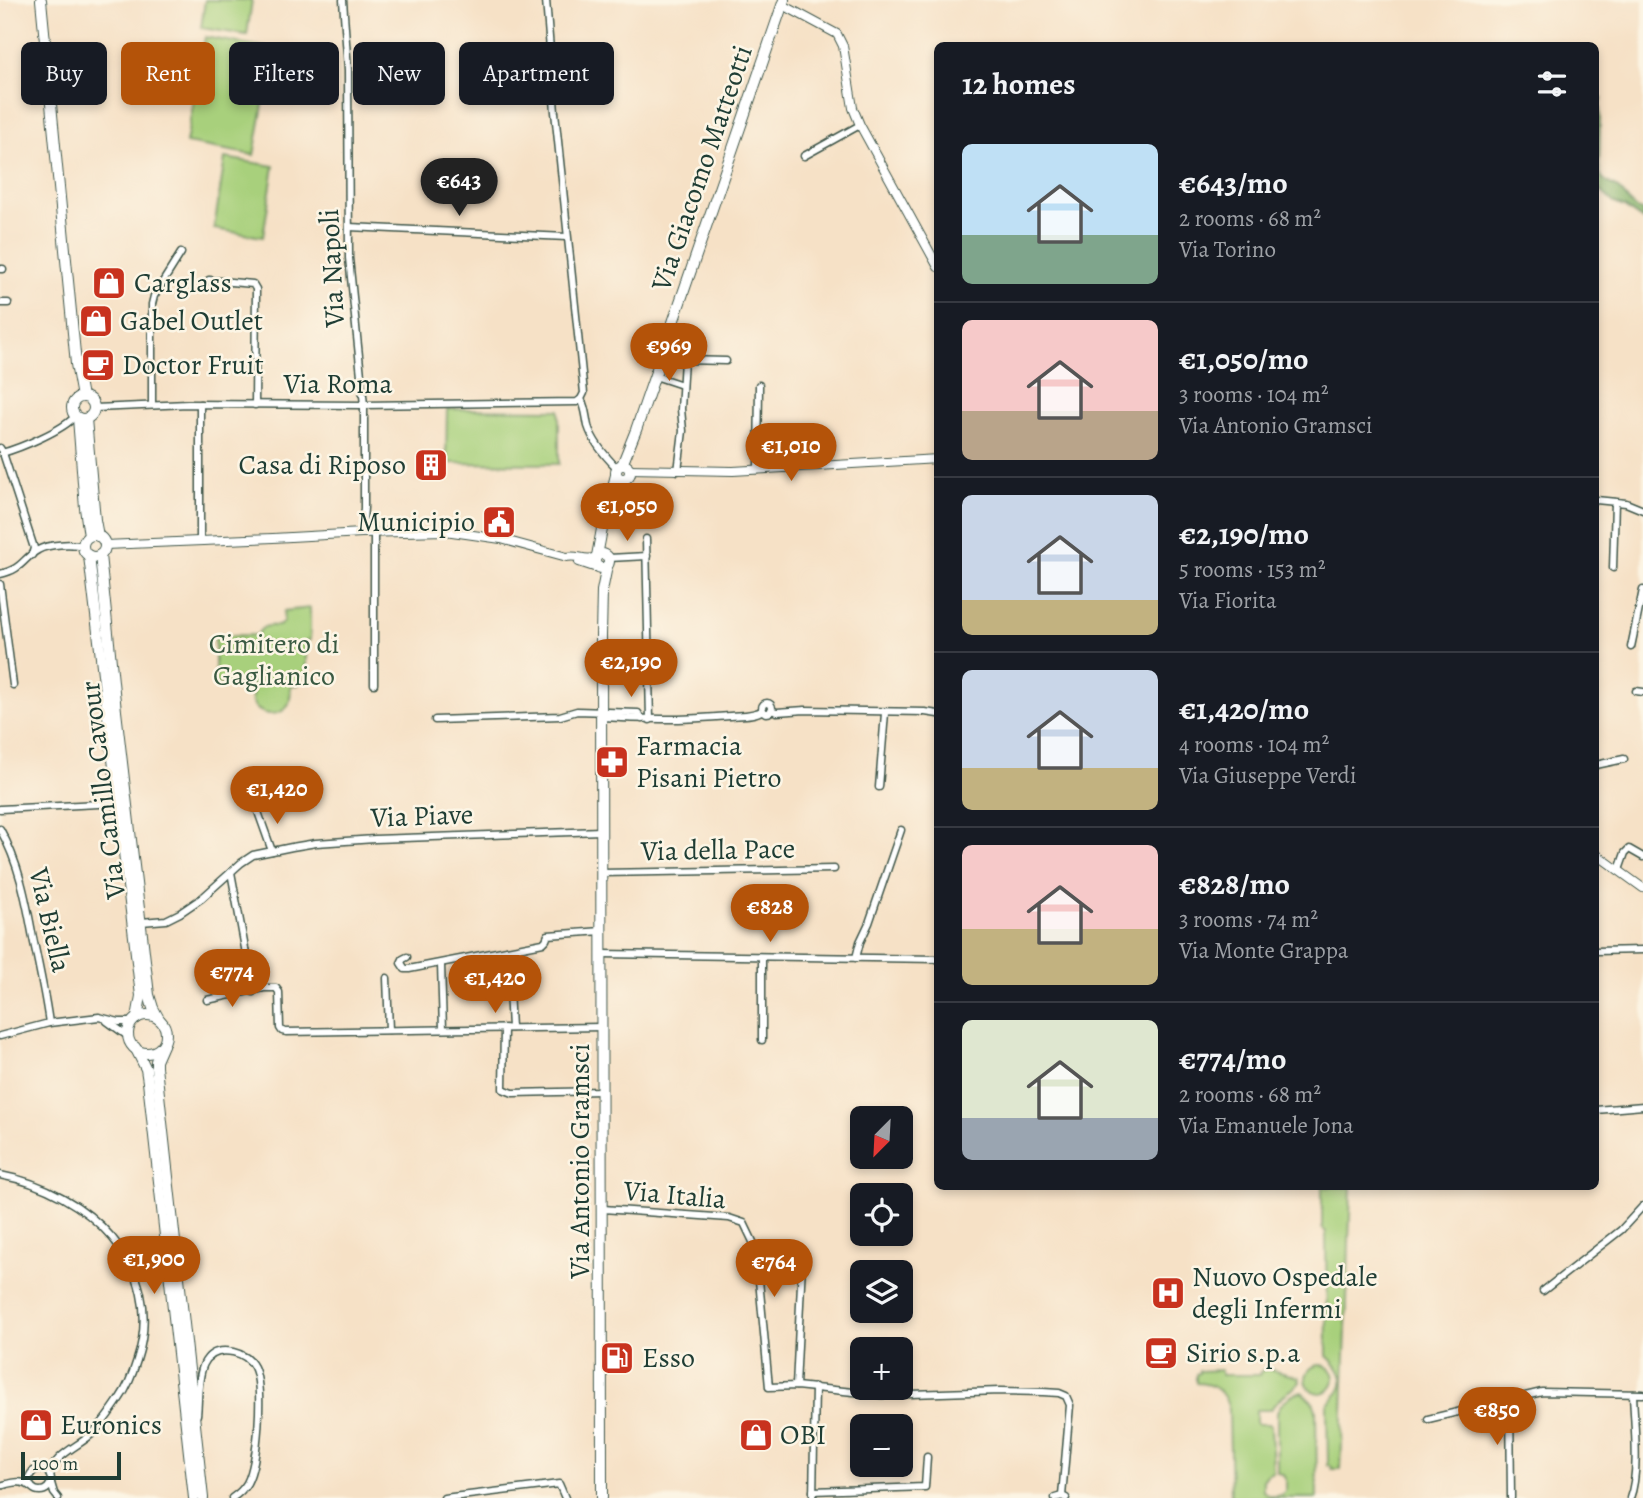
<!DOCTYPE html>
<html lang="en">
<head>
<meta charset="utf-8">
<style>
	:root { --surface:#171b24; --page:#242831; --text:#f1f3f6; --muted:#9ea1a6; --line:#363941; --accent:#b45309 }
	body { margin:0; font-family:Alegreya,serif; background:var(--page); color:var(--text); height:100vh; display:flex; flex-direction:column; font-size:26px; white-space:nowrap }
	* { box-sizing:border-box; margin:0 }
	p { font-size:23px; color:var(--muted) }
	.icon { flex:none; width:38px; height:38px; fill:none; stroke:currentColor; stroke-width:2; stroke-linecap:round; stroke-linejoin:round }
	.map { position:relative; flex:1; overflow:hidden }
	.sheet { position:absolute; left:934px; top:42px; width:665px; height:1148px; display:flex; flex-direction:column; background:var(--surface); border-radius:10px; box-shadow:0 4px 10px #0003 }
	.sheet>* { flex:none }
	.top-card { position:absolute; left:21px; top:42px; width:665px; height:63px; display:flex; gap:14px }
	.needle { width:46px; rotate:204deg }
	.buttons { position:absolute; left:850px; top:1106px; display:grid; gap:14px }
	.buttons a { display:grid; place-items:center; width:63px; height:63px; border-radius:10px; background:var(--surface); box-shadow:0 4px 10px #0003; font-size:35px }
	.scale { position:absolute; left:21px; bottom:18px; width:100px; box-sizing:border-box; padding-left:7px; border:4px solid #1f3d34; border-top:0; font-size:19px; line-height:24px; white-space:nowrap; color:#1f3d34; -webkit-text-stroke:5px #fcf5e5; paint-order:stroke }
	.price { position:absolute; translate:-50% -60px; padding:0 16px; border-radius:24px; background:var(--accent); color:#fff; font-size:23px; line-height:46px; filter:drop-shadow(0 2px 4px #0008) }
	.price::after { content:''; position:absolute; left:50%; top:42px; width:21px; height:16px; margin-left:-10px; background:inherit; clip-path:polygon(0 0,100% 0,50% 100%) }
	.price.current { background:#222; color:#fff }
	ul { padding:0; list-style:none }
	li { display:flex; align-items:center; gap:21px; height:175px; padding:0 28px }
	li+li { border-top:2px solid var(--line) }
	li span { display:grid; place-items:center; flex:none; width:196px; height:140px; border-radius:10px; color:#555 }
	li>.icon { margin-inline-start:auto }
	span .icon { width:84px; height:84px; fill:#fffc; stroke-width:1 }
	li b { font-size:30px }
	h2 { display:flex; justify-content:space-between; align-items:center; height:84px; padding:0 28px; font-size:30px }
	.tag { padding:0 24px; border-radius:10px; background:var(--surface); box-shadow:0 4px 10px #0003; font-size:24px; line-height:63px }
	.tag.current { background:var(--accent); color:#fff }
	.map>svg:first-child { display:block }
	.green { fill:#a8d07b; stroke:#648658; stroke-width:2 }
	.forest { fill:#86b26b; stroke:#527850; stroke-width:2 }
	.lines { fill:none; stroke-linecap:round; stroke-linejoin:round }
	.minor-casing { stroke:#3f564a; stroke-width:9 }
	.tertiary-casing { stroke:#3f564a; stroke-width:10 }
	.primary-casing { stroke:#3f564a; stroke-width:12 }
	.minor { stroke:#fff; stroke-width:6 }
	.tertiary { stroke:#fff; stroke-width:8 }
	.primary { stroke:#fff; stroke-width:10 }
	.labels { text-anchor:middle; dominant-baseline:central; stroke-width:5; stroke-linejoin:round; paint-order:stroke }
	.street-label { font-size:28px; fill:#1f3d34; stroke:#fcf5e5 }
	.poi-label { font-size:28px; fill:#1f3d34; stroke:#fcf5e5; text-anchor:start }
	.park-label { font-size:28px; fill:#3a5a42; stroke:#fcf5e5 }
</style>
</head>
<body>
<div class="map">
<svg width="1643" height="1498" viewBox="0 0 1643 1498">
	<rect width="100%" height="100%" fill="#fcf5e5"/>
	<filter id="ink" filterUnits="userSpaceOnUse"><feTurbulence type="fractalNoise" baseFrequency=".0143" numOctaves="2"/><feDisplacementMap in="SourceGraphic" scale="14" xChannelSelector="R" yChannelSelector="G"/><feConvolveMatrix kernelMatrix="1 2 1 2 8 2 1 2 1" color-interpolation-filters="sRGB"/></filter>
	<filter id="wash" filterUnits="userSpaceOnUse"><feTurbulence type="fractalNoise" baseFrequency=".00686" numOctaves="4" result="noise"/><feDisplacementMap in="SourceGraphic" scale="28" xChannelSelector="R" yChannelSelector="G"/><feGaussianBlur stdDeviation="1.57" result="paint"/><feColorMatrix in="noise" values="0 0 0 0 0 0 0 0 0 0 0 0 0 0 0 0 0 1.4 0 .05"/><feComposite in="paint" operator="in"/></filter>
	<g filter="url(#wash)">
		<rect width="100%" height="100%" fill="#f6e1c6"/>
		<g class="green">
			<polygon points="205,0 252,0 247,35 201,28"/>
			<polygon points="205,37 273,49 254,155 186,143"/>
			<polygon points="225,158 274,166 263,237 214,229"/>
			<polygon points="447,409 559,410 559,464 446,463"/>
			<path d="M310,608V640L306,641V674H301L302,680L298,685L291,686C290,692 291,698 289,703C282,719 257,717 252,701C251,695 253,689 255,684H215V636L257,635C262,625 269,625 279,626L283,622L284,611Z"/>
			<path d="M1322,1187H1351L1341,1469H1332L1331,1465H1328L1327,1405C1331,1400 1336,1396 1339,1392C1348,1378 1337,1365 1327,1356L1326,1232L1322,1228Z"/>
			<circle cx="1320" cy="1379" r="14"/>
			<path d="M1267,1369L1299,1377L1300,1382C1291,1393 1277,1396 1271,1410H1256V1424H1269L1271,1425L1273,1472L1268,1474L1263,1480V1491C1270,1498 1280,1498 1286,1490V1480L1282,1474L1277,1473V1413C1280,1401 1292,1394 1302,1392L1313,1402L1316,1410L1317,1498H1231L1229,1410C1225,1392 1215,1383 1196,1383V1374L1199,1373V1371L1221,1370V1375H1260L1261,1371Z"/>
		</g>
		<path class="forest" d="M1596,97L1602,98L1600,104L1599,166C1600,171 1600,174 1602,177C1606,183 1612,184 1617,188C1627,195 1630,209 1643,211V220L1624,207L1614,203L1596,187Z"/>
	</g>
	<g filter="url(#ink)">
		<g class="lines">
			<g class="minor-casing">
				<g id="minor">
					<polyline points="343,0 348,70 349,258 364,405 364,508 362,533"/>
					<path d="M546,0L555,112L584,393L581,399C586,408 586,417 588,426C593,442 606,457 617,468"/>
					<polyline points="804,156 860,125"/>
					<polyline points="349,227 567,237"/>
					<polyline points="0,269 3,269"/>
					<polyline points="209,280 253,284 256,289 255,405"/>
					<polyline points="0,303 8,303"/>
					<polyline points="655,376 682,385"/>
					<polyline points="152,404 152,304 154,296 181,253"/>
					<polyline points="200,404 200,541"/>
					<polyline points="95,408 188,404 364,405 577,402 581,399"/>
					<polyline points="0,448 3,453 34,548 32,555"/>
					<path d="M2,453C20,448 64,430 75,416"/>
					<polyline points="758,470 759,385"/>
					<polyline points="678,471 683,431 681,409 684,360 726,361"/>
					<polyline points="1596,500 1626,503 1643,510"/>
					<polyline points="374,532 374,684"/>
					<polyline points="646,539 650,720"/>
					<polyline points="609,558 647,556"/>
					<polyline points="1613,568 1615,502"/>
					<path d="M0,574C23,569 22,559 38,550C48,544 72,543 83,546"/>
					<polyline points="0,584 13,685"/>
					<polyline points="1631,647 1643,590"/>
					<polyline points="1636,691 1643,692"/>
					<circle cx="767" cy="708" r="5"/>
					<polyline points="771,710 777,712 805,710 925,712 938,714"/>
					<path d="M602,717C645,720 687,720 730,716C741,715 754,716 763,710"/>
					<polyline points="435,720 560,716 577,711 638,713 642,719"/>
					<polyline points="1596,765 1624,759"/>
					<polyline points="879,787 885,713"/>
					<polyline points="257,804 257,809 272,851"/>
					<polyline points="0,809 118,803"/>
					<path d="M0,829C19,863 26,899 33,938C39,966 45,994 49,1023"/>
					<polyline points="1619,870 1625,853 1629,849 1643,857"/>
					<polyline points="231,872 253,992"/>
					<polyline points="602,873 834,869"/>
					<polyline points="141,922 166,920 180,913 202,898 241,863 253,855 292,847 316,843 375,839 601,831"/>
					<polyline points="507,950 511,1028"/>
					<polyline points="1596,951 1643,950"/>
					<polyline points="602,954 938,959"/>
					<polyline points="407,957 403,959 401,963 405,969 409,969 543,943 546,940 548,935 602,931"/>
					<polyline points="856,958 860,942 869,923 901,830"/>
					<polyline points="441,964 443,1029"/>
					<polyline points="387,978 389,1030"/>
					<polyline points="207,1000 264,988 276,988 279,992 280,1028 282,1031 286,1032 602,1027"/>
					<polyline points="107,1021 129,1037"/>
					<polyline points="504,1028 503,1089 513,1093 602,1091"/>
					<polyline points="0,1036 49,1023 99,1017 119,1022 133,1022"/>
					<polyline points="762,1040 762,957"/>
					<polyline points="1596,1110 1643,1106"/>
					<path d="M0,1175C86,1191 168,1265 137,1360C133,1373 128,1387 120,1398C112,1410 104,1422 94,1432C79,1447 53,1454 50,1476"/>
					<polyline points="603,1209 729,1218 744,1223 756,1248 769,1387 796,1386 882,1395 1000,1391 1043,1392 1059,1393 1066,1396 1070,1405 1062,1496"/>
					<polyline points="1543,1291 1621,1230 1643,1206"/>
					<polyline points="796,1386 802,1263"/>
					<polyline points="1510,1399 1511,1498"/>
					<path d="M197,1415C200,1391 193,1344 233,1352C242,1354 250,1359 254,1367C264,1388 258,1463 247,1483C243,1490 238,1494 232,1498"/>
					<polyline points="1428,1419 1542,1392 1643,1394"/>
					<circle cx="40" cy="1480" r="11"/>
					<polyline points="51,1483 54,1493 58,1498"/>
					<path d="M0,1486C11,1483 21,1479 31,1487"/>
					<polyline points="813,1491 925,1487 927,1457"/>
					<polyline points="444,1498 559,1484 565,1498"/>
					<polyline points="813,1498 815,1387"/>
					<polyline points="1055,1498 1062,1496 1066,1498"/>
					<path d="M1630,1498C1640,1472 1634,1423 1633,1394"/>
				</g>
			</g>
			<g class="tertiary-casing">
				<g id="tertiary">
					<polyline points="783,5 837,34 843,46 853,108 860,125 938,267"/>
					<polyline points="629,469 733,471 938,459"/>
					<path d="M105,545L273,538L362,533L445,531L501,539L567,557C577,554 586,562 596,557"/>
					<polyline points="579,562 594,567 597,566"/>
					<polyline points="1596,854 1643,888"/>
				</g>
			</g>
			<g class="primary-casing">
				<g id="primary">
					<polyline points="41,0 76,364 82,397"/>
					<circle cx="83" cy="408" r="11"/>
					<polyline points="78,418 85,508 89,536"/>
					<polyline points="86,419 95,520 98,536"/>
					<polyline points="622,465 636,430 784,0"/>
					<circle cx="623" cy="472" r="7"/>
					<polyline points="616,498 625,479"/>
					<circle cx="94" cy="546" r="11"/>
					<circle cx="602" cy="561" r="7"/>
					<polyline points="100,555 116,711 149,995 153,1008 159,1019"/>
					<polyline points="89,556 141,996 137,1018"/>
					<polyline points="597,556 602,529 616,475"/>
					<circle cx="147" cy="1034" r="19"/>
					<polyline points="163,1045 156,1061 156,1067 203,1498"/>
					<polyline points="135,1047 146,1069 148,1082 194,1498"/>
					<polyline points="602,1498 601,636 602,591 607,566"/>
				</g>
			</g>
			<use href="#minor" class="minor"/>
			<use href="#tertiary" class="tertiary"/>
			<use href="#primary" class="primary"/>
		</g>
	</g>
	<defs>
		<g id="shop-square" transform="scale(1.75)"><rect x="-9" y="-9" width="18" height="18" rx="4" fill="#c8321e" stroke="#fcf5e5"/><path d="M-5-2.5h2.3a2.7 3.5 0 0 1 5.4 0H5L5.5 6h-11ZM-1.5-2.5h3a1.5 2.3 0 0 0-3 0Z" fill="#fff"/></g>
		<g id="cafe-square" transform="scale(1.75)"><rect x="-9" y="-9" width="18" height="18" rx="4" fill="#c8321e" stroke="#fcf5e5"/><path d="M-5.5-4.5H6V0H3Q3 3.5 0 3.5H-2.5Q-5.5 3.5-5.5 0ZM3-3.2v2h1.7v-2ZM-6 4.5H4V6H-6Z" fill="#fff"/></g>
		<g id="building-square" transform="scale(1.75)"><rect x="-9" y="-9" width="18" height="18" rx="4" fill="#c8321e" stroke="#fcf5e5"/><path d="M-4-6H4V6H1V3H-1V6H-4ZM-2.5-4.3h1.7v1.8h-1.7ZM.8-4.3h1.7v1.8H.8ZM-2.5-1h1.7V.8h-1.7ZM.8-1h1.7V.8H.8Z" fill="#fff"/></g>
		<g id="civic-square" transform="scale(1.75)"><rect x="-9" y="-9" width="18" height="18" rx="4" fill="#c8321e" stroke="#fcf5e5"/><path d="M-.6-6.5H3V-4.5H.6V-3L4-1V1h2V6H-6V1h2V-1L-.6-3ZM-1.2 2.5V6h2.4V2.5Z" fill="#fff"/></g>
		<g id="pharmacy-square" transform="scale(1.75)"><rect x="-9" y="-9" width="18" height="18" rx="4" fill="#c8321e" stroke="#fcf5e5"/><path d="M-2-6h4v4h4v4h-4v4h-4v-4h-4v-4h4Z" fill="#fff"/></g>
		<g id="hospital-square" transform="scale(1.75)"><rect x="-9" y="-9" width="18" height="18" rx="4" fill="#c8321e" stroke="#fcf5e5"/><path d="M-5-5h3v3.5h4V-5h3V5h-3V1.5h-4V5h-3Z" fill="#fff"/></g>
		<g id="fuel-square" transform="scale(1.75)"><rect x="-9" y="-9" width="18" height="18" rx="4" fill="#c8321e" stroke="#fcf5e5"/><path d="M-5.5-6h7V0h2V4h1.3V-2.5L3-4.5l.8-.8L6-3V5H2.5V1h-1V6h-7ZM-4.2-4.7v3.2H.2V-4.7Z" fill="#fff"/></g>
	</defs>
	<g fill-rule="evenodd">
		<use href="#shop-square" x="109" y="283"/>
		<use href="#shop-square" x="96" y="321"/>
		<use href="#cafe-square" x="98" y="365"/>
		<use href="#building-square" x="431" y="465"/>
		<use href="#civic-square" x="499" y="522"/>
		<use href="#pharmacy-square" x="612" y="762"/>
		<use href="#hospital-square" x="1168" y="1293"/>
		<use href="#cafe-square" x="1161" y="1353"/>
		<use href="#fuel-square" x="617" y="1358"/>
		<use href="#shop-square" x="36" y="1425"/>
		<use href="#shop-square" x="756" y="1435"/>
	</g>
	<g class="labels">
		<g class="street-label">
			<text transform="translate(702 168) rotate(-71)">Via Giacomo Matteotti</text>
			<text transform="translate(332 268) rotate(-93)">Via Napoli</text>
			<text x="338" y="384">Via Roma</text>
			<text transform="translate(103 790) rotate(-97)">Via Camillo Cavour</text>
			<text transform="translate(422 816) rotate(-2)">Via Piave</text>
			<text transform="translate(718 850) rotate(-1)">Via della Pace</text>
			<text transform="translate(50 920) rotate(77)">Via Biella</text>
			<text transform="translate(580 1161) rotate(-90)">Via Antonio Gramsci</text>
			<text transform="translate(675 1195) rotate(5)">Via Italia</text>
		</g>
		<g class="poi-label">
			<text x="134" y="283">Carglass</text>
			<text x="120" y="321">Gabel Outlet</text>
			<text x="122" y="365">Doctor Fruit</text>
			<text x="406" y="465" text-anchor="end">Casa di Riposo</text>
			<text x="475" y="522" text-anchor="end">Municipio</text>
			<text x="636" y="746">Farmacia<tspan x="636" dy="32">Pisani Pietro</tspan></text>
			<text x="1192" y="1277">Nuovo Ospedale<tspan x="1192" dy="32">degli Infermi</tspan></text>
			<text x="1186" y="1353">Sirio s.p.a</text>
			<text x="642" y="1358">Esso</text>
			<text x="60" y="1425">Euronics</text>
			<text x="780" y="1435">OBI</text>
		</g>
		<g class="park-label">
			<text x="274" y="644">Cimitero di<tspan x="274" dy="32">Gaglianico</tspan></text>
		</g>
	</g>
</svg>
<div class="buttons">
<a><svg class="needle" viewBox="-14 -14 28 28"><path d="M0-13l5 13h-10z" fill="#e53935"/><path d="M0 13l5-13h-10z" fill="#9ea1a6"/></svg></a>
<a><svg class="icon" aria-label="locate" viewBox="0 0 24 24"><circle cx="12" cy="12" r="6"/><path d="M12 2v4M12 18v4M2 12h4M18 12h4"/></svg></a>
<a><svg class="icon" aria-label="layers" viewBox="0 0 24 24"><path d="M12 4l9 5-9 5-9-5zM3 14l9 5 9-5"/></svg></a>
<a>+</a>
<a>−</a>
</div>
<div class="scale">100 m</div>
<b class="price current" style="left:459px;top:218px">€643</b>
<b class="price" style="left:669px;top:383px">€969</b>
<b class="price" style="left:791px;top:483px">€1,010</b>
<b class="price" style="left:627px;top:543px">€1,050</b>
<b class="price" style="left:631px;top:699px">€2,190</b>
<b class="price" style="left:277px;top:826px">€1,420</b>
<b class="price" style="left:770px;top:944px">€828</b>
<b class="price" style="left:232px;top:1009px">€774</b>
<b class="price" style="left:495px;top:1015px">€1,420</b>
<b class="price" style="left:154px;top:1296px">€1,900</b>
<b class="price" style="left:774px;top:1299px">€764</b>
<b class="price" style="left:1497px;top:1447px">€850</b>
<div class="top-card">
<a class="tag">Buy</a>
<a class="tag current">Rent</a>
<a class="tag">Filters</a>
<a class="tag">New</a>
<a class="tag">Apartment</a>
</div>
<section class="sheet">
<h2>12 homes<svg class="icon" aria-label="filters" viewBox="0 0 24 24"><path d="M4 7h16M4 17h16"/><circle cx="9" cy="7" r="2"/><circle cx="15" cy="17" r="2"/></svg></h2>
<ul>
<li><span style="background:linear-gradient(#bfe0f5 65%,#7fa58c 0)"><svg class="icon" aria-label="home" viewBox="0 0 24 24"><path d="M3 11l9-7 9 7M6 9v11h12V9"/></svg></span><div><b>€643/mo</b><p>2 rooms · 68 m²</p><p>Via Torino</p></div></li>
<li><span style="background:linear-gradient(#f6c9c9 65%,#b9a48a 0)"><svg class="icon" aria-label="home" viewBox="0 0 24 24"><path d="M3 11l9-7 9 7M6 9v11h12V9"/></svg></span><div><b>€1,050/mo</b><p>3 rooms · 104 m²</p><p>Via Antonio Gramsci</p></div></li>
<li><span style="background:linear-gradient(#c9d6e8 75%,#c2b280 0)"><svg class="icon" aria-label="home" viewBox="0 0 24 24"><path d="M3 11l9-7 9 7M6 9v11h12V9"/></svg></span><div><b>€2,190/mo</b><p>5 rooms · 153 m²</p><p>Via Fiorita</p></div></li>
<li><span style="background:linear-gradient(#c9d6e8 70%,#c2b280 0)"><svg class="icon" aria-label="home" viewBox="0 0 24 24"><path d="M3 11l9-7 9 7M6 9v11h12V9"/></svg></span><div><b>€1,420/mo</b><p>4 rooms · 104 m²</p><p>Via Giuseppe Verdi</p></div></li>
<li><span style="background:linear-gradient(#f6c9c9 60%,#c2b280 0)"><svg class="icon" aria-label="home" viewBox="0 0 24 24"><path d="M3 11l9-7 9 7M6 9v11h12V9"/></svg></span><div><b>€828/mo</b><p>3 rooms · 74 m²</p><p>Via Monte Grappa</p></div></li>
<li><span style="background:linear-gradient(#dfe7d0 70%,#9aa5b1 0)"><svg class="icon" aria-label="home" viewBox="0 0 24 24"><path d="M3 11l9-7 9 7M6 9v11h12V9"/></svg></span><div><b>€774/mo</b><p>2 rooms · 68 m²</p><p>Via Emanuele Jona</p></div></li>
</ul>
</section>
</div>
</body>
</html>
